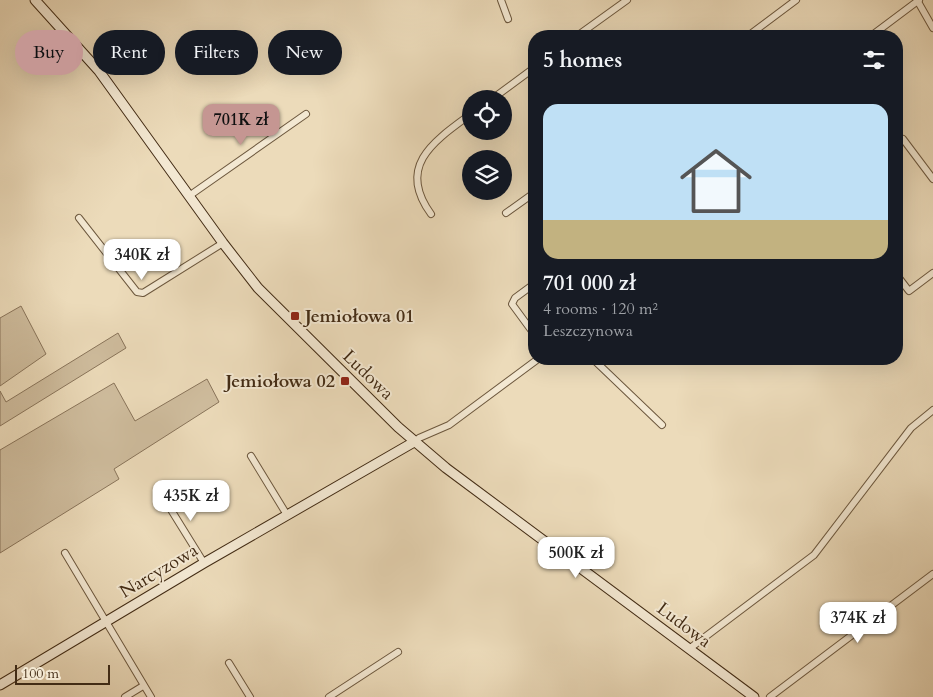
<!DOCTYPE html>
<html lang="en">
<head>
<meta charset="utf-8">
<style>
	:root { --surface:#171b24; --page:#20242c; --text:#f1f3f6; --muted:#9ea1a6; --line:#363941; --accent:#c59692 }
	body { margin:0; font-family:Cardo,serif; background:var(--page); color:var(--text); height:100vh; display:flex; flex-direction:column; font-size:19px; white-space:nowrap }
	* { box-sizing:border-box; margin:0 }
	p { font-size:16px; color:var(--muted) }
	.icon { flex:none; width:28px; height:28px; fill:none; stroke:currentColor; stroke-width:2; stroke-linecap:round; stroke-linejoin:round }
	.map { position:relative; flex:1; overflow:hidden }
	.details { position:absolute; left:528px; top:30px; width:375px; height:335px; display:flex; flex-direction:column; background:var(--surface); border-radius:20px; box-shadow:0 5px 20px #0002 }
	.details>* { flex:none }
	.banner { position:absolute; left:15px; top:30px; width:438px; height:45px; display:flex; gap:10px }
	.controls { position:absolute; left:462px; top:90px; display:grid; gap:10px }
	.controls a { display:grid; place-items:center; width:50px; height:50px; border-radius:50%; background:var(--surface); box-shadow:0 5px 20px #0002; font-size:25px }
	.scale { position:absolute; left:15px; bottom:12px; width:95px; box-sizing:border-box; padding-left:5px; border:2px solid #432c15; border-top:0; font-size:14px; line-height:18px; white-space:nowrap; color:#432c15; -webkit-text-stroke:4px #f3e8d2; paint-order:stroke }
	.price { position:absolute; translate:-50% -42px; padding:0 11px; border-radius:10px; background:#fff; color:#222; font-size:16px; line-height:32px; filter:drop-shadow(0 1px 2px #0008) }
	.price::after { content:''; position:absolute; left:50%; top:30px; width:15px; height:11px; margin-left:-8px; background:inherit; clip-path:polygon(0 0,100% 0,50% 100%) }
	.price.active { background:var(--accent); color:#111 }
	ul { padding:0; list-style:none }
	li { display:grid; align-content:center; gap:10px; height:265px; padding:0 15px }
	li+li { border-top:1px solid var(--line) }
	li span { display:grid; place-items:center; height:155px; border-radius:15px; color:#555 }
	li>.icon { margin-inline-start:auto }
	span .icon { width:90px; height:90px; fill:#fffc; stroke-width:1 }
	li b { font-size:21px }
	h2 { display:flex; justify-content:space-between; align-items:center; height:60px; padding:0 15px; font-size:21px }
	.pill { padding:0 18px; border-radius:22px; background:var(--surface); box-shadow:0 5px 20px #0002; font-size:18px; line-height:45px }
	.pill.active { background:var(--accent); color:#111 }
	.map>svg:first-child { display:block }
	.green { fill:#cfbd9e; stroke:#89745a }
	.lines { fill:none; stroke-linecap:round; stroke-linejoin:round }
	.street-casing { stroke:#6d583e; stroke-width:8 }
	.secondary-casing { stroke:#432c15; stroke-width:11 }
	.street { stroke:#f3e8d2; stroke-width:6 }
	.secondary { stroke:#f3e8d2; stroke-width:9 }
	.poi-dot { fill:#8f2418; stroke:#f3e8d2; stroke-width:2 }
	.labels { text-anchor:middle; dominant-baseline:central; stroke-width:4; stroke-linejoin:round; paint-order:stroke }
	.poi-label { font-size:18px; font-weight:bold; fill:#432c15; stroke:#f3e8d2; text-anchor:start }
	.street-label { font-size:18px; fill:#432c15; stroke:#f3e8d2 }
</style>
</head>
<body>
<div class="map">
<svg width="933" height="697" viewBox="0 0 933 697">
	<rect width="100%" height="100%" fill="#ecdbba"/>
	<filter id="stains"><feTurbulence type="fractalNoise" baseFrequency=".004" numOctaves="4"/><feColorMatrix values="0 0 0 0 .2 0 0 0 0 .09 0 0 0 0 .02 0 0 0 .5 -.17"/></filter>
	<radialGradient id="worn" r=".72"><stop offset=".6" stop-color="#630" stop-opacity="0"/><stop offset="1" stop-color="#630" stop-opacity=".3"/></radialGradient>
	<g class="green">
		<polygon points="21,306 46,354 0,386 0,318"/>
		<polygon points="118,333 126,348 0,426 0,391 6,402"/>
		<polygon points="207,379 219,402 114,469 119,479 0,553 0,450 114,383 135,421"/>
	</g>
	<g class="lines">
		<g class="street-casing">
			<g id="street">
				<polyline points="501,0 508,19"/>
				<polyline points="917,0 933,28"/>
				<polyline points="577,36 627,0"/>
				<polyline points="748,36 796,0"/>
				<polyline points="871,36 919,0"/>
				<polyline points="492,99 534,68"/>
				<polyline points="903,139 933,179"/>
				<polyline points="189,196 306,114"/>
				<polyline points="506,213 534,193"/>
				<path d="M431,214C396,166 434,141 471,114"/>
				<polyline points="79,218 137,292 143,293 223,243"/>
				<polyline points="896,274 909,291 933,273"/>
				<polyline points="534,284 515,298 512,304 534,334"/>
				<polyline points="593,359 662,425"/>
				<polyline points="414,442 419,438 449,425 538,359"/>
				<polyline points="251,456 287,515"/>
				<polyline points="160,492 204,563"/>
				<polyline points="65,553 151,697"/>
				<polyline points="689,649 814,555 911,428 933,410"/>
				<polyline points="229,663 250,697"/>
				<polyline points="125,697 143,686"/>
				<polyline points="329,697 398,652"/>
				<polyline points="770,697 933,574"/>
			</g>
		</g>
		<g class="secondary-casing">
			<g id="secondary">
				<polyline points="35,0 99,71 223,243 258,288 398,427 446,468 754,697"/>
				<polyline points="0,685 204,563 414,442"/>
			</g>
		</g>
		<use href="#street" class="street"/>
		<use href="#secondary" class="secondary"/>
	</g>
	<g class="poi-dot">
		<rect x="290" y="311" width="10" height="10" rx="2.5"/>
		<rect x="340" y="376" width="10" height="10" rx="2.5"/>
	</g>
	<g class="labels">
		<g class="poi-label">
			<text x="305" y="316">Jemiołowa 01</text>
			<text x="335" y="381" text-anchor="end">Jemiołowa 02</text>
		</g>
		<g class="street-label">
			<text transform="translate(368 375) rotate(44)">Ludowa</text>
			<text transform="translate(159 571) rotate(-31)">Narcyzowa</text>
			<text transform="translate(684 625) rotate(37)">Ludowa</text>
		</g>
	</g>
	<rect width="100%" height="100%" filter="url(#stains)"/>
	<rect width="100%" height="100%" fill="url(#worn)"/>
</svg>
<div class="controls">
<a><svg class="icon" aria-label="locate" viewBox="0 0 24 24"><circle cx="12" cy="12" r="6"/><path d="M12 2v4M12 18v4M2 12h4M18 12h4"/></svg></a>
<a><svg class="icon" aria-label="layers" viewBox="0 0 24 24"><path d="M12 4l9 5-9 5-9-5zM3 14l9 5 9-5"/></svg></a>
</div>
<div class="scale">100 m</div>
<b class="price active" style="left:241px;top:146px">701K zł</b>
<b class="price" style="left:142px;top:281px">340K zł</b>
<b class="price" style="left:191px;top:522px">435K zł</b>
<b class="price" style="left:576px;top:579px">500K zł</b>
<b class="price" style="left:858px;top:644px">374K zł</b>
<div class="banner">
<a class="pill active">Buy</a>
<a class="pill">Rent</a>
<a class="pill">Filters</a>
<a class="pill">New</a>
</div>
<section class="details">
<h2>5 homes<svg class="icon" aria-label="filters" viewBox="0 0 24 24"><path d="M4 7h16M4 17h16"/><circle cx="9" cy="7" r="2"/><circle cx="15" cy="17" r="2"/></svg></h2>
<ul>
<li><span style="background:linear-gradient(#bfe0f5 75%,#c2b280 0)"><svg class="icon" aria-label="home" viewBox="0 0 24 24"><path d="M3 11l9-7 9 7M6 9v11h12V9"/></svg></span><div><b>701 000 zł</b><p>4 rooms · 120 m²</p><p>Leszczynowa</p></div></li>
</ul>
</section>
</div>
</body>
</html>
